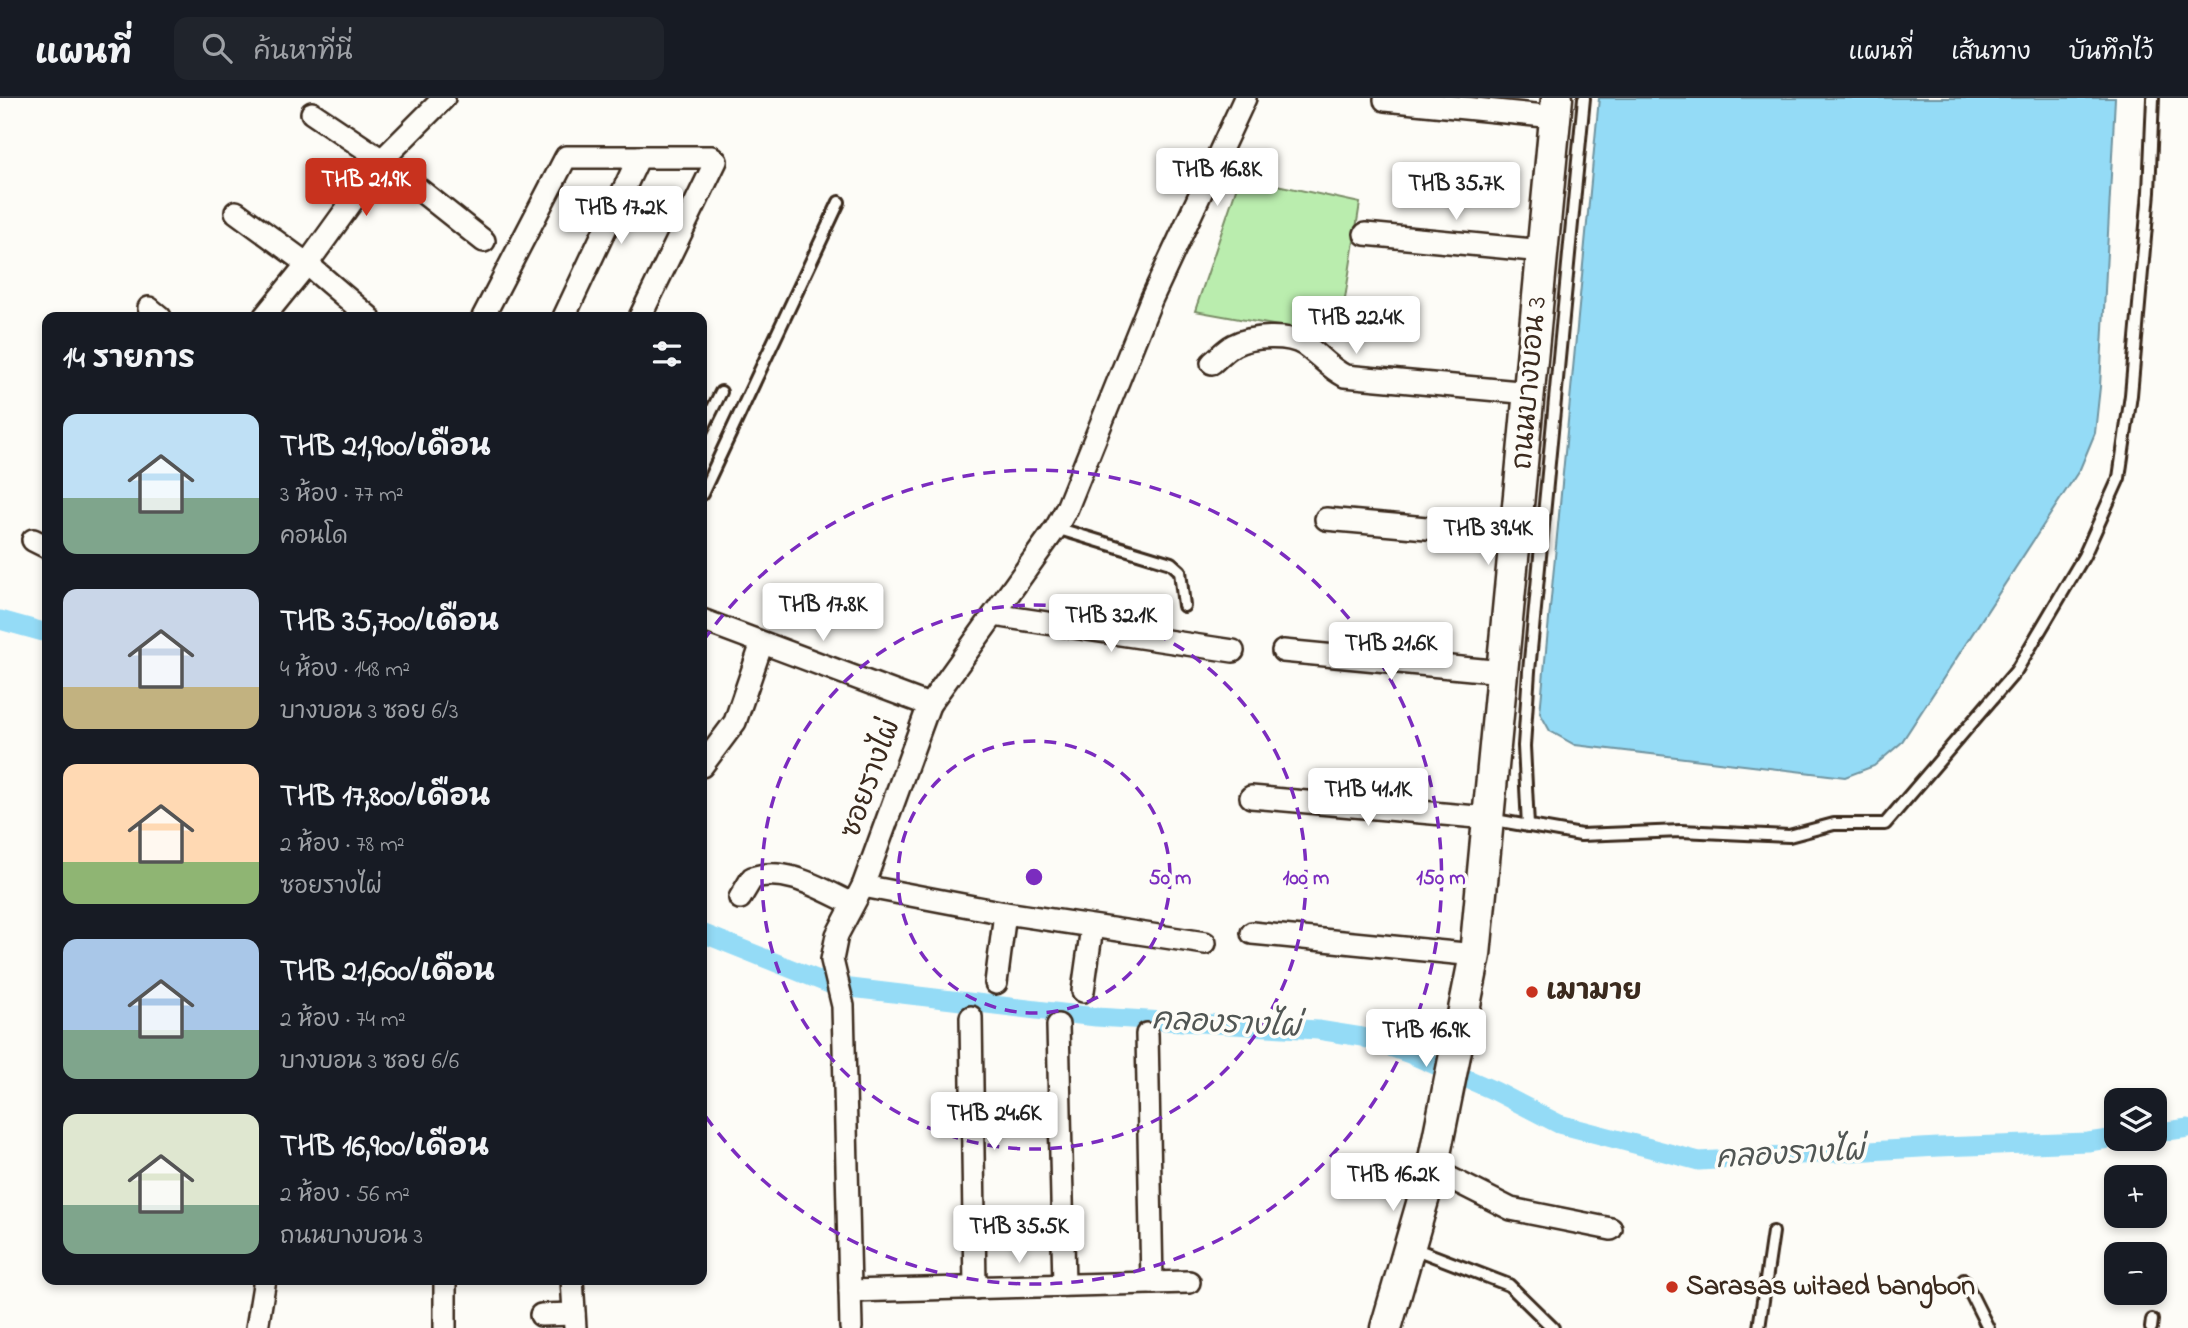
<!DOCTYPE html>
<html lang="th">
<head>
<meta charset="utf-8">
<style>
	:root { --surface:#171b24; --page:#20242c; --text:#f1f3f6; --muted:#9ea1a6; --line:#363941; --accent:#c8321e }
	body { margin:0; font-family:"Indie Flower","Playpen Sans Thai",sans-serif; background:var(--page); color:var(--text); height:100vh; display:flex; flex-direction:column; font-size:26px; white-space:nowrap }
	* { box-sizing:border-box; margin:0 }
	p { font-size:23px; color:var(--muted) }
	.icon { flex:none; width:38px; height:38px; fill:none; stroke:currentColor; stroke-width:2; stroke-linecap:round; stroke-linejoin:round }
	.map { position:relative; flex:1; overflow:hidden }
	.details { position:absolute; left:42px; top:214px; width:665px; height:973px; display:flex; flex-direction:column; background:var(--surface); border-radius:14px; box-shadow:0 4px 10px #0003 }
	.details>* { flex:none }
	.controls { position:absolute; left:2104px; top:990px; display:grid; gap:14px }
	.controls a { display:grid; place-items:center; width:63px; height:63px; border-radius:14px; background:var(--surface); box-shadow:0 4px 10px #0003; font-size:35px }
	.price { position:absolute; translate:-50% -60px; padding:0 16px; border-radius:7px; background:#fff; color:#222; font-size:23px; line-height:46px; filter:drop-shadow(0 2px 4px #0008) }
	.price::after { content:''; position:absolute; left:50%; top:42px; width:21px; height:16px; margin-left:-10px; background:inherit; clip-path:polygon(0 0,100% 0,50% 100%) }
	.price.current { background:var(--accent); color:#fff }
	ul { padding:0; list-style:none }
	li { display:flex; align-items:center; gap:21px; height:175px; padding:0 21px }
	li span { display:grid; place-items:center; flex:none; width:196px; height:140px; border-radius:14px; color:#555 }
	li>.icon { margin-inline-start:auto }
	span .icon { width:84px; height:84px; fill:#fffc; stroke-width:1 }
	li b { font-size:30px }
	h2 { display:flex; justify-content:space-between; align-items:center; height:84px; padding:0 21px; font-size:30px }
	header { display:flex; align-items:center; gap:42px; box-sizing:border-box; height:98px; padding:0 35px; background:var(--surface); border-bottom:2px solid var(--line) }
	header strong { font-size:33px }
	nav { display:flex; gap:38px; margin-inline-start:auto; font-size:24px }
	.search { width:490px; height:63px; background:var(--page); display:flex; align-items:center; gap:18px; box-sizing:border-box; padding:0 24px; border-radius:14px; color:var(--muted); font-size:26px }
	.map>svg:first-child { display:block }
	.green { fill:#baedae; stroke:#7a8c66; stroke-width:2 }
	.water { fill:#94dbf6; stroke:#7094a0; stroke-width:2 }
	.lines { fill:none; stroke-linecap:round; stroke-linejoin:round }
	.canal { stroke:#94dbf6; stroke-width:19 }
	.lane-casing { stroke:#3b2a1e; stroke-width:16 }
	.street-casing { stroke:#3b2a1e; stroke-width:26 }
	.secondary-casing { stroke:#3b2a1e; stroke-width:35 }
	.lane { stroke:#fdfcf7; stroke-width:10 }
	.street { stroke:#fdfcf7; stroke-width:21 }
	.secondary { stroke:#fdfcf7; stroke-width:30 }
	.ring { fill:none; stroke:#7b2cbf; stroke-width:3.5; stroke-dasharray:12 9 }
	.poi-dot { fill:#c8321e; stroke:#fdfcf7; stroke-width:2.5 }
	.labels { text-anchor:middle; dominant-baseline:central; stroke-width:7; stroke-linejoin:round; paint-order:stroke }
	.street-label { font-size:28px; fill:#3b2a1e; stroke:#fdfcf7 }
	.poi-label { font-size:28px; font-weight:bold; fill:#3b2a1e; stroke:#fdfcf7; text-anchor:start }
	.water-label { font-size:30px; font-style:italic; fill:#515654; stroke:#fdfcf7 }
	.centre { fill:#7b2cbf; stroke:#fdfcf7; stroke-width:3.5 }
	.ring-label { font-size:21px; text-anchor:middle; font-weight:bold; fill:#7b2cbf; stroke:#fdfcf7; stroke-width:7; stroke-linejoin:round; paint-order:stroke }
</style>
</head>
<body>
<header>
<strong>แผนที่</strong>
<div class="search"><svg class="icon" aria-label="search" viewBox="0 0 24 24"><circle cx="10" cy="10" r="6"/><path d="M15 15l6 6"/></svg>ค้นหาที่นี่</div>
<nav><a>แผนที่</a><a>เส้นทาง</a><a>บันทึกไว้</a></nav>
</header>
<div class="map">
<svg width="2188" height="1230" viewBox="0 0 2188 1230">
	<rect width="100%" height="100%" fill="#fdfcf7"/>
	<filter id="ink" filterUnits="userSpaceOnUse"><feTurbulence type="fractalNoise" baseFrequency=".0143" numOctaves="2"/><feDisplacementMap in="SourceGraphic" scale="14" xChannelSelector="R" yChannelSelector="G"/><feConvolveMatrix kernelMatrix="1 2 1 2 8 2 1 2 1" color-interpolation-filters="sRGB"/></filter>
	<g filter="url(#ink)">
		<polygon class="green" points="1240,79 1360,105 1339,239 1195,213"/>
		<polygon class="water" points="1599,0 2115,0 2100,289 2095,335 2080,371 1901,645 1874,668 1845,679 1575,647 1550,633 1540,615"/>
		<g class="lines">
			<g class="canal">
				<polyline points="0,522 47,535"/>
				<polyline points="702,835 834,888 1096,919 1318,932 1362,939 1410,956 1495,993 1559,1026 1699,1063 1938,1049 2088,1044 2116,1040"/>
				<polyline points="2154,1035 2188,1030"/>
			</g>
			<g class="lane-casing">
				<g id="lane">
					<polyline points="702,332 721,294"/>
					<polyline points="702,396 839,104"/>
					<polyline points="1056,430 1171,465 1180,473 1184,508"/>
					<polyline points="1489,721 1581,737 1681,733 1789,738 1834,726 1885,726 2016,573 2084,458 2119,380 2131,297 2149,94 2153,0"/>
					<polyline points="1528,728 1524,648 1529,573 1584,0"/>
					<polyline points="1413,1150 1509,1187 1553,1230"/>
					<polyline points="1964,1182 1988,1230"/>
					<polyline points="1759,1230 1773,1134"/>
					<polyline points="2151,1230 2152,1222"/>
				</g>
			</g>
			<g class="street-casing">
				<g id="street">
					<polyline points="1385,2 1555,19"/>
					<polyline points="312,15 382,62 484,143"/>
					<polyline points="236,114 307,166 369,219"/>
					<polyline points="1365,136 1543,153"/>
					<polyline points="149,210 160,219"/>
					<polyline points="264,219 307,166 382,62 444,0"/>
					<polyline points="483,219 566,59 712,59 716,63 640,219"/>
					<polyline points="564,219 639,59"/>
					<path d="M1212,265C1219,259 1226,251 1234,247C1251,238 1289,236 1305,247C1319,257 1329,270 1345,278L1530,295"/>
					<polyline points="1326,421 1516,438"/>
					<polyline points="33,442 47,449"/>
					<polyline points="994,517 1233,553"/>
					<polyline points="702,522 929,607"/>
					<polyline points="1283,553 1503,574"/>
					<polyline points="702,668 735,624 762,545"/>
					<polyline points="1251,699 1488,720"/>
					<polyline points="863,788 1005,815 1205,845"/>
					<path d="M740,800L752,780C787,768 822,792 853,806"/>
					<polyline points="1252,835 1475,857"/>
					<polyline points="996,885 1005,815"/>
					<polyline points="1083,893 1092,829"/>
					<polyline points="971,919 975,1190"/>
					<polyline points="1058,927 1064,1187"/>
					<polyline points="1147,936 1152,1185"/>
					<polyline points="1432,1071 1511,1111 1611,1131"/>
					<polyline points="572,1181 575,1230"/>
					<polyline points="850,1193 1189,1184"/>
					<polyline points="541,1217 574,1216"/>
					<polyline points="257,1230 265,1181"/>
					<polyline points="445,1230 445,1181"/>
					<polyline points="851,1230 843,908 832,862 837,837 863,788 929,607 1056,430 1067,410 1151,202 1245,0"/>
				</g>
			</g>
			<g class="secondary-casing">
				<polyline id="secondary" points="1386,1230 1432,1071 1475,857 1557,0"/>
			</g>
			<use href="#lane" class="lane"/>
			<use href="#street" class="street"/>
			<use href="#secondary" class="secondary"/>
		</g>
	</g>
	<g class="ring">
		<circle cx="1034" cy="779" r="136"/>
		<circle cx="1034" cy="779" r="272"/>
		<path d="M703 543A407 407 0 1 1 703 1015"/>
	</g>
	<g class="poi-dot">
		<circle cx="1532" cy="894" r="7"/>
		<circle cx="1672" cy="1189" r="7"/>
	</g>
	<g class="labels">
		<g class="street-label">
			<text transform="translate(1531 285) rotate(-85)">ถนนบางบอน 3</text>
			<text transform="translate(872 681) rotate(-70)">ซอยรางไผ่</text>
		</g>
		<g class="poi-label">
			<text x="1546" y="894">เมามาย</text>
			<text x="1686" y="1189">Sarasas witaed bangbon</text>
		</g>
		<g class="water-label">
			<text transform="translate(1226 927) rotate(3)">คลองรางไผ่</text>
			<text transform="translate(1790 1058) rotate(-3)">คลองรางไผ่</text>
		</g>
	</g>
	<circle cx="1034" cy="779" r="10" class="centre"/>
	<g class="ring-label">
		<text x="1170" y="786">50 m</text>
		<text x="1306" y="786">100 m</text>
		<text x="1441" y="786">150 m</text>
	</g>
</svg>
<div class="controls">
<a><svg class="icon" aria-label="layers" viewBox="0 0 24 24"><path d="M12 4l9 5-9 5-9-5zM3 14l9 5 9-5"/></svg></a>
<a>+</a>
<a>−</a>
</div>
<b class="price" style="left:1217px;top:110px">THB 16.8K</b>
<b class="price current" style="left:366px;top:120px">THB 21.9K</b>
<b class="price" style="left:1456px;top:124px">THB 35.7K</b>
<b class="price" style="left:621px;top:148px">THB 17.2K</b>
<b class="price" style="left:1356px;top:258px">THB 22.4K</b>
<b class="price" style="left:1488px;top:469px">THB 39.4K</b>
<b class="price" style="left:823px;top:545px">THB 17.8K</b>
<b class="price" style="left:1111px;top:556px">THB 32.1K</b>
<b class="price" style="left:1391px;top:584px">THB 21.6K</b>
<b class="price" style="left:1368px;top:730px">THB 41.1K</b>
<b class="price" style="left:1426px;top:971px">THB 16.9K</b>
<b class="price" style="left:994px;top:1054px">THB 24.6K</b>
<b class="price" style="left:1393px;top:1115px">THB 16.2K</b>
<b class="price" style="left:1019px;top:1167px">THB 35.5K</b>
<section class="details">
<h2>14 รายการ<svg class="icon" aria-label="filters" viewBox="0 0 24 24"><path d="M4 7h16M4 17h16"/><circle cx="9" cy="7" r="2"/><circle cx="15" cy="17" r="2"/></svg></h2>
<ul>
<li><span style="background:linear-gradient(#bfe0f5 60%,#7fa58c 0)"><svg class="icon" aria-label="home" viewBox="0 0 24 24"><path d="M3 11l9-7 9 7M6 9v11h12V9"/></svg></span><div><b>THB 21,900/เดือน</b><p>3 ห้อง · 77 m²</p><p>คอนโด</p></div></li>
<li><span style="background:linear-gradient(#c9d6e8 70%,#c2b280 0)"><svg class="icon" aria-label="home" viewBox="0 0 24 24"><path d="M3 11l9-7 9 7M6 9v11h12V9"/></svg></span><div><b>THB 35,700/เดือน</b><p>4 ห้อง · 148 m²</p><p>บางบอน 3 ซอย 6/3</p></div></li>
<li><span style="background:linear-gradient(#ffd9b3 70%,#8fb573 0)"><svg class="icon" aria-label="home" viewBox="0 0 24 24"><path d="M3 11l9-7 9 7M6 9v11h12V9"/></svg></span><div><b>THB 17,800/เดือน</b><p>2 ห้อง · 78 m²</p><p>ซอยรางไผ่</p></div></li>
<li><span style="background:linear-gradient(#a9c7e8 65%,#7fa58c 0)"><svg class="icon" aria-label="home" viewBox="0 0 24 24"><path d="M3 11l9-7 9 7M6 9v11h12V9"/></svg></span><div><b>THB 21,600/เดือน</b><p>2 ห้อง · 74 m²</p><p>บางบอน 3 ซอย 6/6</p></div></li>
<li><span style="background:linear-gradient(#dfe7d0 65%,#7fa58c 0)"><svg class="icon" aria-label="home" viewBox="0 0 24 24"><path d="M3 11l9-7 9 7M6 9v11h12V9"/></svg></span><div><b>THB 16,900/เดือน</b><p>2 ห้อง · 56 m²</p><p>ถนนบางบอน 3</p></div></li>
</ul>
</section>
</div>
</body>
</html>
